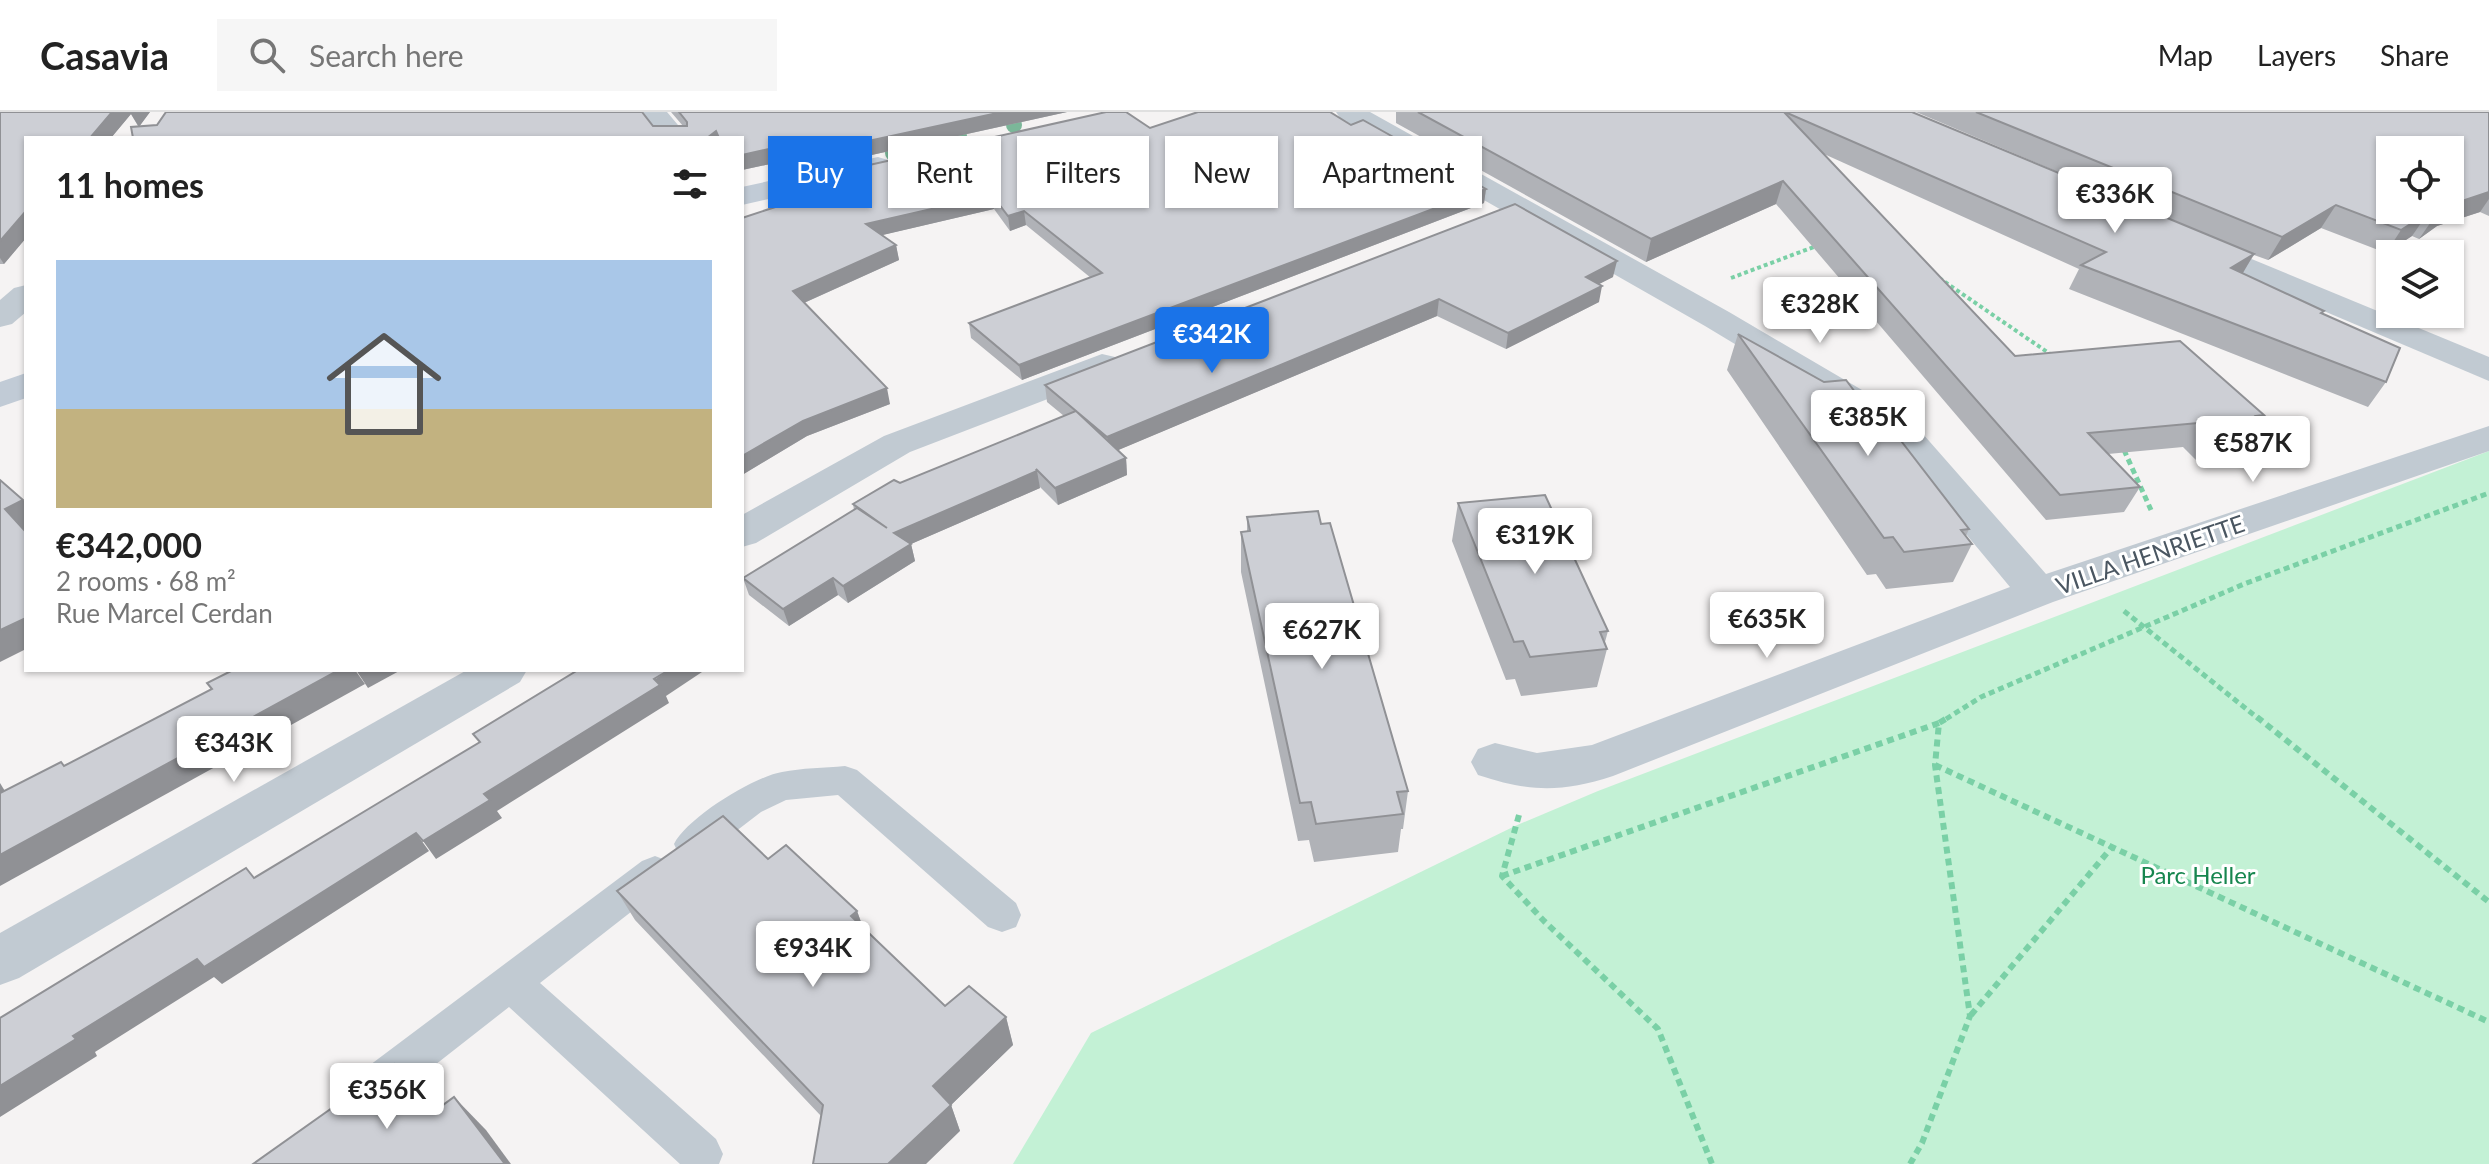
<!DOCTYPE html>
<html lang="en">
<head>
<meta charset="utf-8">
<style>
	:root { --surface:#fff; --page:#f6f6f6; --text:#222; --muted:#767676; --line:#e0e0e0; --accent:#1a73e8 }
	body { margin:0; font-family:Lato,sans-serif; background:var(--page); color:var(--text); height:100vh; display:flex; flex-direction:column; font-size:30px; white-space:nowrap }
	* { box-sizing:border-box; margin:0 }
	p { font-size:26px; color:var(--muted) }
	.icon { flex:none; width:44px; height:44px; fill:none; stroke:currentColor; stroke-width:2; stroke-linecap:round; stroke-linejoin:round }
	.map { position:relative; flex:1; overflow:hidden }
	.panel { position:absolute; left:24px; top:24px; width:720px; height:536px; display:flex; flex-direction:column; background:var(--surface); border-radius:0px; box-shadow:0 2px 6px #0004 }
	.panel>* { flex:none }
	.top-card { position:absolute; left:768px; top:24px; width:760px; height:72px; display:flex; gap:16px }
	.fabs { position:absolute; left:2376px; top:24px; display:grid; gap:16px }
	.fabs a { display:grid; place-items:center; width:88px; height:88px; border-radius:0px; background:var(--surface); box-shadow:0 2px 6px #0004; font-size:40px }
	.price { position:absolute; translate:-50% -68px; padding:0 18px; border-radius:8px; background:#fff; color:#222; font-size:26px; line-height:52px; filter:drop-shadow(0 2px 4px #0008) }
	.price::after { content:''; position:absolute; left:50%; top:48px; width:24px; height:18px; margin-left:-12px; background:inherit; clip-path:polygon(0 0,100% 0,50% 100%) }
	.price.active { background:var(--accent); color:#fff }
	ul { padding:0; list-style:none }
	li { display:grid; align-content:center; gap:16px; height:424px; padding:0 32px }
	li span { display:grid; place-items:center; height:248px; border-radius:0px; color:#555 }
	li>.icon { margin-inline-start:auto }
	span .icon { width:144px; height:144px; fill:#fffc; stroke-width:1 }
	li b { font-size:34px }
	h2 { display:flex; justify-content:space-between; align-items:center; height:96px; padding:0 32px; font-size:34px }
	.chip { padding:0 28px; border-radius:0px; background:var(--surface); box-shadow:0 2px 6px #0004; font-size:28px; line-height:72px }
	.chip.active { background:var(--accent); color:#fff }
	header { display:flex; align-items:center; gap:48px; box-sizing:border-box; height:112px; padding:0 40px; background:var(--surface); border-bottom:2px solid var(--line) }
	header strong { font-size:38px }
	nav { display:flex; gap:44px; margin-inline-start:auto; font-size:28px }
	.search { width:560px; height:72px; background:var(--page); display:flex; align-items:center; gap:20px; box-sizing:border-box; padding:0 28px; border-radius:0px; color:var(--muted); font-size:30px }
	.map>svg:first-child { display:block }
	.green { fill:#c3f1d5 }
	.lines { fill:none; stroke-linecap:round; stroke-linejoin:round }
	.path-far2 { stroke:#7ad0a6; stroke-width:4; stroke-dasharray:4 3; stroke-linecap:butt }
	.path-far1 { stroke:#7ad0a6; stroke-width:5; stroke-dasharray:6 4; stroke-linecap:butt }
	.path { stroke:#7ad0a6; stroke-width:6; stroke-dasharray:7 5; stroke-linecap:butt }
	.service { fill:#c1cad2; fill-rule:evenodd }
	.minor { fill:#c1cad2; fill-rule:evenodd }
	.secondary { fill:#c1cbd6; fill-rule:evenodd }
	.tree { fill:#7bb799 }
	.wall { fill:#b0b2b7 }
	.shaded-wall { fill:#909195 }
	.building { fill:#cdcfd5; stroke:#909195; stroke-width:2 }
	.labels { text-anchor:middle; dominant-baseline:central; stroke-width:6; stroke-linejoin:round; paint-order:stroke }
	.street-label { font-size:24px; fill:#4a5661; stroke:#fff }
	.park-label { font-size:24px; fill:#17864f; stroke:#fff }
</style>
</head>
<body>
<header>
<strong>Casavia</strong>
<div class="search"><svg class="icon" aria-label="search" viewBox="0 0 24 24"><circle cx="10" cy="10" r="6"/><path d="M15 15l6 6"/></svg>Search here</div>
<nav><a>Map</a><a>Layers</a><a>Share</a></nav>
</header>
<div class="map">
<svg width="2489" height="1052" viewBox="0 0 2489 1052">
	<rect width="100%" height="100%" fill="#f5f3f3"/>
	<polygon class="green" points="2489,339 2489,1052 1013,1052 1091,921 1515,714 1598,679"/>
	<g class="lines">
		<g class="path-far2">
			<polyline points="1731,166 1819,133"/>
			<polyline points="1939,166 2053,244"/>
		</g>
		<g class="path-far1">
			<polyline points="2124,338 2151,398"/>
			<polyline points="2124,499 2259,607"/>
			<polyline points="1946,607 1981,585 2244,472 2489,381"/>
		</g>
		<g class="path">
			<polyline points="2257,605 2489,790"/>
			<polyline points="1935,653 2489,910"/>
			<polyline points="1519,703 1502,764 1544,809 1658,917 1712,1052"/>
			<polyline points="1502,764 1939,611"/>
			<polyline points="1971,903 2112,735"/>
			<polyline points="1910,1052 1922,1031 1970,904 1935,653 1939,611 1949,605"/>
		</g>
		<g class="service">
			<path d="M845,654L857,658L1016,791L1021,803L1016,815L1002,820L988,815L838,683L786,688L761,700L705,743L692,747L679,743L674,732C687,706 753,665 782,660C802,656 824,656 845,654Z"/>
			<polygon points="655,744 668,749 674,760 668,771 540,871 716,1027 723,1042 719,1052 680,1052 509,895 380,996 365,1002 350,996 344,982 350,968 642,749"/>
		</g>
		<g class="minor">
			<polygon points="638,0 667,0 689,26 660,26"/>
			<path d="M1336,0H1370L1729,200L1908,305L2046,462L2489,314V339L2053,490L1613,664C1560,681 1530,680 1478,663L1471,650L1478,637L1495,631L1537,641L1592,633L2010,475L1882,321L1705,214L1340,6Z"/>
			<polygon points="2191,122 2489,245 2489,269 2180,138 2175,131 2180,124"/>
			<polygon points="26,173 26,200 12,212 0,215 0,188 14,176"/>
			<polygon points="1102,242 1115,245 1120,253 1115,261 910,340 756,431 742,435 742,403 884,324"/>
			<polygon points="467,558 527,558 520,570 19,866 0,873 0,821"/>
		</g>
		<g class="secondary">
			<polygon points="878,45 888,48 893,54 888,60 742,93 742,75"/>
			<polygon points="26,261 26,286 0,295 0,270"/>
		</g>
	</g>
	<g class="tree">
		<circle cx="1014" cy="13" r="8"/>
		<circle cx="959" cy="24" r="8"/>
		<circle cx="893" cy="41" r="8"/>
	</g>
	<g class="wall">
		<polygon points="0,0 150,0 139,14 683,14 671,0 1067,0 817,55 813,43 742,58 742,26 133,26 138,14 131,2 4,152 0,152"/>
		<polygon points="1396,0 1912,0 2200,120 1916,0 2489,0 2489,104 2480,100 2437,114 2419,127 2412,124 2386,141 2321,116 2268,148 2254,143 2242,161 2322,202 2386,270 2368,295 2069,177 2079,157 1824,42 2015,244 2264,303 2260,308 2270,316 2253,341 2196,348 2183,335 2108,342 2140,375 2124,400 2046,408 1776,92 1646,150 1396,11"/>
		<polygon points="1351,13 1486,77 1484,91 1022,268 971,226 969,211 1091,166 1026,113 1010,119 994,97 882,123 896,133 899,148 804,191 890,292 807,324 742,363 742,106 1150,16"/>
		<polygon points="1515,92 1613,165 1598,172 1599,190 1506,237 1437,204 1118,338 1126,346 1127,363 1058,393 1039,374 1040,376 911,432 915,449 848,491 838,483 789,514 749,483 743,466 854,398 853,392 900,371 1064,304 1047,290 1045,273"/>
		<polygon points="1738,222 1870,300 1969,417 1966,424 1972,432 1953,470 1886,477 1876,462 1867,463 1727,258"/>
		<polygon points="1458,391 1608,519 1605,530 1607,537 1597,575 1521,584 1515,567 1506,568 1452,429"/>
		<polygon points="1247,405 1321,412 1408,679 1403,717 1401,717 1398,740 1314,750 1309,728 1298,729 1241,460 1241,420 1247,420"/>
		<polygon points="768,747 857,799 863,816 945,894 1006,905 1013,933 951,993 960,1019 821,1004 635,808 617,779"/>
	</g>
	<g class="shaded-wall">
		<polygon points="112,0 150,0 139,15 131,2 111,26 90,26"/>
		<polygon points="1002,0 1067,0 817,55 813,41"/>
		<polygon points="716,19 718,26 707,26"/>
		<polygon points="810,28 813,43 742,58 742,43"/>
		<polygon points="1783,69 1776,92 1646,150 1651,127"/>
		<polygon points="1486,77 1484,91 1022,268 1019,253"/>
		<polygon points="2489,80 2489,87 2480,100 2437,114 2419,127 2435,104 2443,98 2450,98 2450,93 2453,91"/>
		<polygon points="992,83 994,97 870,126 866,112"/>
		<polygon points="2336,93 2321,116 2268,148 2282,125"/>
		<polygon points="26,99 26,126 4,152 0,146 0,129"/>
		<polygon points="1024,99 1026,113 1010,119 1008,104"/>
		<polygon points="2428,101 2412,124 2386,141 2401,118"/>
		<polygon points="896,133 899,148 797,194 793,179"/>
		<polygon points="2254,142 2240,166 2231,156"/>
		<polygon points="1617,149 1613,165 1582,181 1586,165"/>
		<polygon points="1602,174 1599,190 1506,237 1508,221"/>
		<polygon points="1439,187 1437,204 1109,342 1107,325"/>
		<polygon points="887,276 890,292 807,324 742,363 742,344 803,309"/>
		<polygon points="1126,346 1127,363 1058,393 1055,376"/>
		<polygon points="1037,359 1040,376 911,432 915,449 848,491 843,474 894,421"/>
		<polygon points="23,388 26,391 26,417 24,418 5,397"/>
		<polygon points="833,466 838,483 789,514 783,497"/>
		<polygon points="26,506 26,537 0,550 0,518"/>
		<polygon points="339,558 355,558 365,572 0,774 0,743"/>
		<polygon points="356,558 401,558 368,576"/>
		<polygon points="669,558 705,558 666,584 669,591 497,699 502,706 436,747 423,729 484,682"/>
		<polygon points="0,671 19,702 0,684"/>
		<polygon points="416,721 429,739 222,872 214,865 95,940 97,944 0,1005 0,974 73,924 197,847"/>
		<polygon points="857,799 868,829 851,804"/>
		<polygon points="1006,905 1013,933 951,993 960,1019 926,1052 888,1052 933,974"/>
		<polygon points="394,952 427,987 464,1034 432,1001"/>
		<polygon points="454,985 486,1018 511,1052 505,1052"/>
	</g>
	<g class="building">
		<polygon points="0,0 112,0 90,26 26,26 26,99 0,129"/>
		<polygon points="166,0 642,0 653,14 687,14 687,10 679,0 1002,0 813,41 810,28 742,43 742,26 719,26 716,19 707,26 133,26 131,15 157,13"/>
		<polygon points="1106,0 1126,0 1150,16 1198,0 1330,0 1351,13 1363,8 1486,77 1019,253 969,211 1102,161 1024,99 1008,104 992,83 866,112 896,133 793,179 887,276 803,309 742,344 742,106 824,79 820,64"/>
		<polygon points="1418,0 1784,0 2015,244 2180,229 2264,303 2256,304 2270,316 2211,323 2198,311 2088,321 2140,375 2060,383 1783,69 1651,127"/>
		<polygon points="1785,0 1912,0 2254,142 2231,156 2324,199 2321,201 2400,236 2386,270 2081,153 2106,140"/>
		<polygon points="1976,0 2489,0 2489,80 2450,93 2450,38 2390,38 2390,98 2443,98 2435,104 2428,101 2401,118 2336,93 2282,125"/>
		<polygon points="1515,92 1617,149 1586,165 1602,174 1508,221 1439,187 1107,325 1076,299 1126,346 1055,376 1036,357 1037,359 894,421 911,432 843,474 833,466 783,497 743,466 857,396 887,416 853,392 894,368 900,371 1076,299 1045,273"/>
		<polygon points="1738,222 1824,270 1846,268 1870,300 1878,299 1969,417 1961,418 1972,432 1904,440 1893,425 1884,426"/>
		<polygon points="0,368 23,388 5,397 26,420 26,506 0,518"/>
		<polygon points="1545,383 1608,519 1600,520 1607,537 1530,545 1523,529 1514,530 1458,391"/>
		<polygon points="1318,399 1321,412 1330,411 1408,679 1397,680 1403,702 1316,712 1311,690 1300,691 1241,420 1250,419 1247,405"/>
		<polygon points="233,558 339,558 0,743 0,681 61,650 64,654 212,577 207,571"/>
		<polygon points="578,558 669,558 654,567 660,573 484,682 490,688 423,729 416,721 204,855 197,847 73,924 76,927 0,974 0,906 246,756 254,766 385,687 480,630 473,622"/>
		<polygon points="723,704 768,747 786,733 857,799 851,804 945,894 969,874 1006,905 933,974 951,993 888,1052 813,1052 823,993 617,779"/>
		<polygon points="394,952 432,1001 454,985 505,1052 253,1052"/>
	</g>
	<g class="labels">
		<g class="street-label">
			<text transform="translate(2150 442) rotate(-19)">VILLA HENRIETTE</text>
		</g>
		<g class="park-label">
			<text x="2198" y="762">Parc Heller</text>
		</g>
	</g>
</svg>
<div class="fabs">
<a><svg class="icon" aria-label="locate" viewBox="0 0 24 24"><circle cx="12" cy="12" r="6"/><path d="M12 2v4M12 18v4M2 12h4M18 12h4"/></svg></a>
<a><svg class="icon" aria-label="layers" viewBox="0 0 24 24"><path d="M12 4l9 5-9 5-9-5zM3 14l9 5 9-5"/></svg></a>
</div>
<b class="price" style="left:2115px;top:123px">€336K</b>
<b class="price" style="left:1820px;top:233px">€328K</b>
<b class="price active" style="left:1212px;top:263px">€342K</b>
<b class="price" style="left:1868px;top:346px">€385K</b>
<b class="price" style="left:2253px;top:372px">€587K</b>
<b class="price" style="left:1535px;top:464px">€319K</b>
<b class="price" style="left:1767px;top:548px">€635K</b>
<b class="price" style="left:1322px;top:559px">€627K</b>
<b class="price" style="left:234px;top:672px">€343K</b>
<b class="price" style="left:813px;top:877px">€934K</b>
<b class="price" style="left:387px;top:1019px">€356K</b>
<div class="top-card">
<a class="chip active">Buy</a>
<a class="chip">Rent</a>
<a class="chip">Filters</a>
<a class="chip">New</a>
<a class="chip">Apartment</a>
</div>
<section class="panel">
<h2>11 homes<svg class="icon" aria-label="filters" viewBox="0 0 24 24"><path d="M4 7h16M4 17h16"/><circle cx="9" cy="7" r="2"/><circle cx="15" cy="17" r="2"/></svg></h2>
<ul>
<li><span style="background:linear-gradient(#a9c7e8 60%,#c2b280 0)"><svg class="icon" aria-label="home" viewBox="0 0 24 24"><path d="M3 11l9-7 9 7M6 9v11h12V9"/></svg></span><div><b>€342,000</b><p>2 rooms · 68 m²</p><p>Rue Marcel Cerdan</p></div></li>
</ul>
</section>
</div>
</body>
</html>
